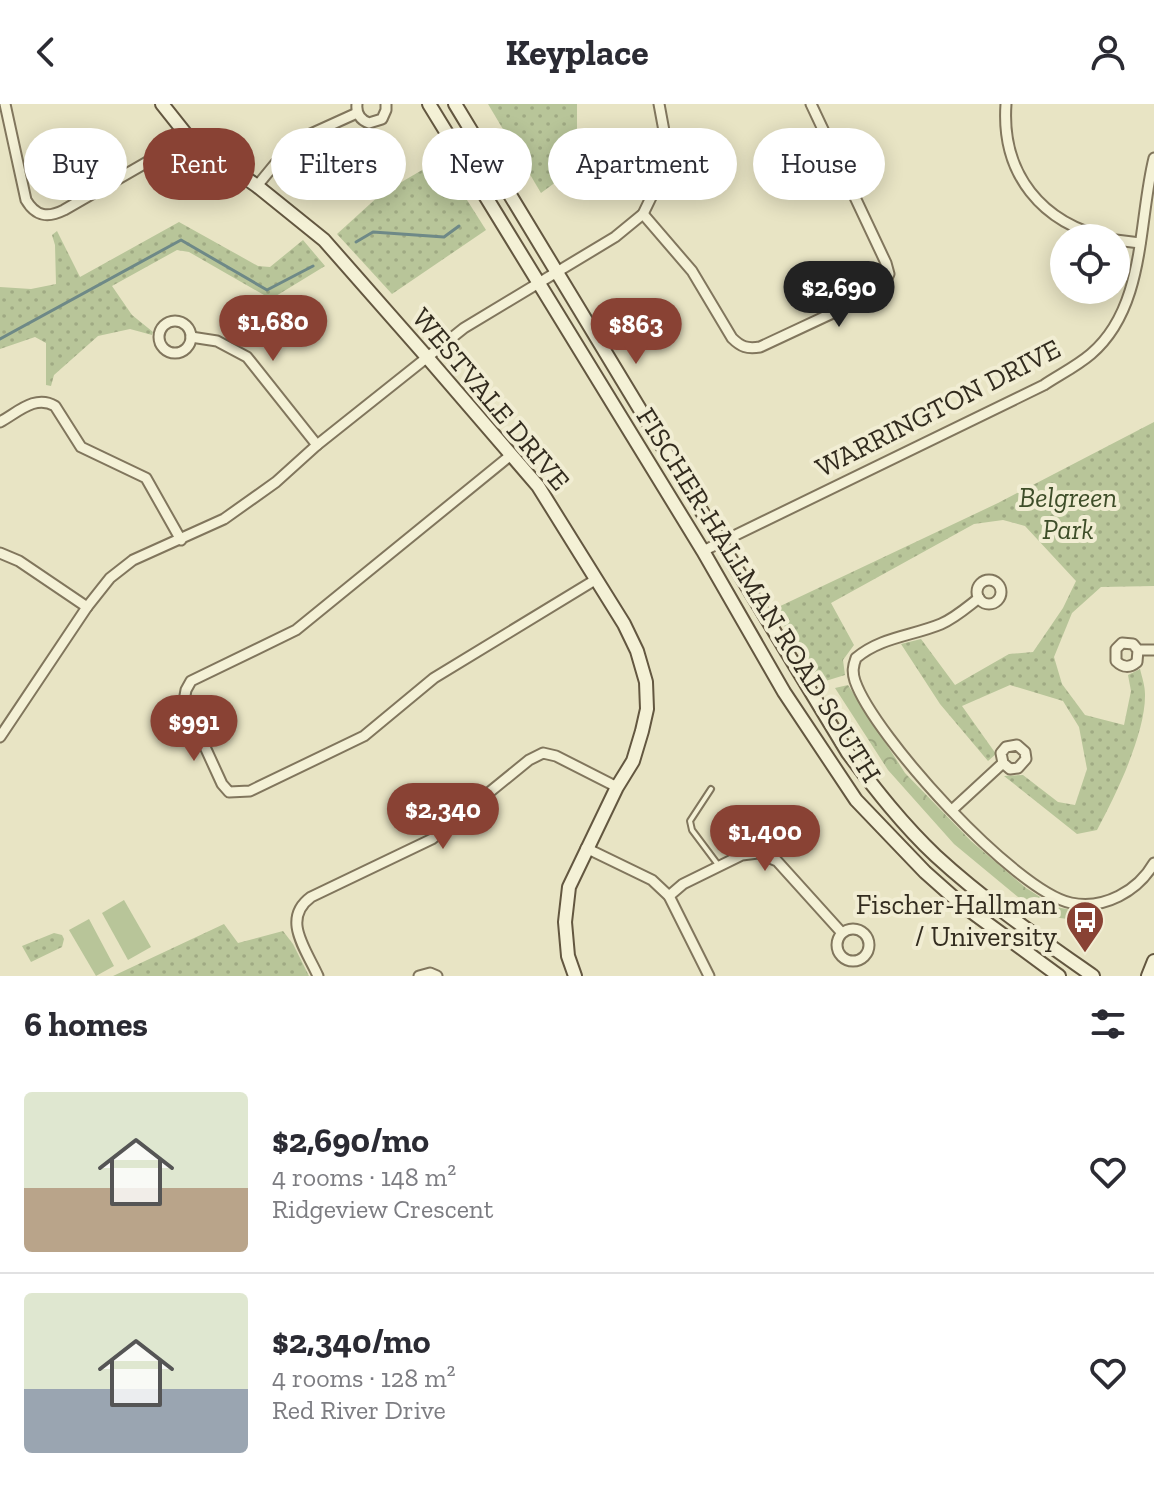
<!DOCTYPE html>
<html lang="en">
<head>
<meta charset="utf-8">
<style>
	:root { --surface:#fff; --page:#f7f7f7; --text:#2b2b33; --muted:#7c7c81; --line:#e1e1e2; --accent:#894234 }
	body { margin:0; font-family:"Zilla Slab",serif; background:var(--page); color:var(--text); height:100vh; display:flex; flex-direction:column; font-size:30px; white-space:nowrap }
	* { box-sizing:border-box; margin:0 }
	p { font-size:26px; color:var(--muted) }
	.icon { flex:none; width:44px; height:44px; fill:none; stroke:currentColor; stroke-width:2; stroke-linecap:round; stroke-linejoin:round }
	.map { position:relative; height:872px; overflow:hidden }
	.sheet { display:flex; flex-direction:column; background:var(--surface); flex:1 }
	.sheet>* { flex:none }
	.top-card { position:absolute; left:24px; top:24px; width:1106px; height:72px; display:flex; gap:16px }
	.buttons { position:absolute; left:1050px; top:120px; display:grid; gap:16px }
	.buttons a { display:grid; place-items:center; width:80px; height:80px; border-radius:50%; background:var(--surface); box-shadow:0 4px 20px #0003; font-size:40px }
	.price { position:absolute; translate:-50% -68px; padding:0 18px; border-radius:28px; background:var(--accent); color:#fff; font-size:26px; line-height:52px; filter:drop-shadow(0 2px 4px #0008) }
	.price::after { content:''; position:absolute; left:50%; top:48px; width:24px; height:18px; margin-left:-12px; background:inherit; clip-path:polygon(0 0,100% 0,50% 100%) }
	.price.selected { background:#222; color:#fff }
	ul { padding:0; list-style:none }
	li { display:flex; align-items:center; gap:24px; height:200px; padding:0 24px }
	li+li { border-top:2px solid var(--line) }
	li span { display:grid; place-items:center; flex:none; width:224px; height:160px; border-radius:8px; color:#555 }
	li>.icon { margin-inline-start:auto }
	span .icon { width:96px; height:96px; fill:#fffc; stroke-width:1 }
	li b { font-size:34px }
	h2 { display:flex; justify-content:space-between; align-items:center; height:96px; padding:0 24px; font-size:34px }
	.pill { padding:0 28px; border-radius:36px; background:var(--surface); box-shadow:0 4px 20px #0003; font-size:28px; line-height:72px }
	.pill.selected { background:var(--accent); color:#fff }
	header { display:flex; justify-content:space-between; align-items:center; height:104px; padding:0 24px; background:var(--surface); font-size:36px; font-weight:800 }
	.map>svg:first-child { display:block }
	.grass { fill:#b8c599 }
	.forest { fill:url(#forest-crowns) }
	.park { fill:url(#park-dots) }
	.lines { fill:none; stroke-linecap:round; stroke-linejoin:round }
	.stream { stroke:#6e8987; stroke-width:3 }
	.lane-casing { stroke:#81765d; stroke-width:8 }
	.street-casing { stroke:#81765d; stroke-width:13 }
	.secondary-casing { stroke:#635740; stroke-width:16 }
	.lane { stroke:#f4f1d6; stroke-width:4 }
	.street { stroke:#f4f1d6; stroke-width:9 }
	.secondary { stroke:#f4f1d6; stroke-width:12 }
	.labels { text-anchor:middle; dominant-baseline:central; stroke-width:8; stroke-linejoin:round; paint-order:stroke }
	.street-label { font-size:28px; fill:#332c1f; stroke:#f1edd3 }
	.park-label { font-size:28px; font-style:italic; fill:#3d4d28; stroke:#f1edd3 }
	.poi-label { font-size:28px; fill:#332c1f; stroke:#f1edd3; text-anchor:end }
</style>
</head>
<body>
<header><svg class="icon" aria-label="back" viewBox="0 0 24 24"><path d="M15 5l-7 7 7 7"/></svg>Keyplace<svg class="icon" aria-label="person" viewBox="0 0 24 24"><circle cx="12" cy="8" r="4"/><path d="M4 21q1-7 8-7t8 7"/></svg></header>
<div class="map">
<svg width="1154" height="872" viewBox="0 0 1154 872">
	<defs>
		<pattern id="forest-crowns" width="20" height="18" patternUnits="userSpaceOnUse" patternTransform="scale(2)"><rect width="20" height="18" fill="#b8c599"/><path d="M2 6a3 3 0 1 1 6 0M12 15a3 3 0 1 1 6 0" fill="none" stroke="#9fa983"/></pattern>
		<pattern id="park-dots" width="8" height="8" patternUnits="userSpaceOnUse" patternTransform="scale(2)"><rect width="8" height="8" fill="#b8c599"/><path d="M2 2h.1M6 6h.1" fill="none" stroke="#9fa983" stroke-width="1.8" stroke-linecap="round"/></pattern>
	</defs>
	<rect width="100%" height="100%" fill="#e8e4c4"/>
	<g class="grass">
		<polygon points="124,796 151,843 128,856 102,809"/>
		<polygon points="89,815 114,862 96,872 69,826"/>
	</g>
	<polygon class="forest" points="848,581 905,669 971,737 1026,784 1056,803 1093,810 1096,819 1053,813 1018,793 954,740 888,666 835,584"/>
	<g class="park">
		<polygon points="488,0 577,0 577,36 564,72 541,89"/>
		<polygon points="441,55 486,126 392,190 337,130 381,90"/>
		<polygon points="179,118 258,162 270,163 303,136 325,162 271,195 189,148 177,146 112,182 132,211 153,228 152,231 130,225 98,232 54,271 51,282 46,281 46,239 35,233 0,245 0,183 31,185 56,180 55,141 52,131 57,127 80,173"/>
		<path d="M1154,318V482L1101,483L1072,509L1054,553L1062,580L1085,611L1124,621L1131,587L1128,571L1140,565C1142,573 1145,582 1145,590C1146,629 1115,693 1097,726L1077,730L1004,672L1023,671L1058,698L1075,701L1087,665L1079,623L1063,597L1010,581L962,602L996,650L988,657L940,600L901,540L921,535L955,581L1009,550L1033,548L1063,504L1076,477L1025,422L1003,416L974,420L831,499L854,541L843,556L845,571L819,579L774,505L998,399Z"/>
		<polygon points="224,820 238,839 283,827 293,840 309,872 113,872"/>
		<polygon points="54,829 62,831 64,835 62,843 31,858 22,842"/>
	</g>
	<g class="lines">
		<g class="stream">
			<polyline points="356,138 373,128 444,133 459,122"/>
			<polyline points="0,235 181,136 267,186 313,162"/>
		</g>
		<g class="lane-casing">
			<polyline id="lane" points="711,685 690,717 692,726 719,762"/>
		</g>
		<g class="street-casing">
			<g id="street">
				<path d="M5,0L26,96C36,113 48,114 64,106L189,34"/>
				<path d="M357,0C356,9 360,16 369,19L382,15L386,6V0"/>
				<path d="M1006,0C1001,70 1042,120 1109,134"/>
				<polyline points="257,82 293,38 357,9"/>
				<path d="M643,110L692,167L732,234C741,243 747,245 760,243L882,186L889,170L886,159L811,0"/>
				<polyline points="1116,136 1140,139"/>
				<circle cx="175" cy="233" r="16"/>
				<polyline points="191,233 217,237 247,253 317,341"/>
				<path d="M0,318C17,309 35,290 55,302L81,343L146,374L181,436"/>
				<polyline points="511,351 296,526 191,577 186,586 184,597 222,680 229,688 250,687 364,632 434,574 595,476"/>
				<path d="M703,447L1044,281C1059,271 1077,262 1091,250C1146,203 1138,118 1154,54"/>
				<polyline points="0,449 19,457 87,503"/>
				<circle cx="989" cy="488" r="12"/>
				<path d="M979,494C966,504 955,514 941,520C912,532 881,533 856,554C853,562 852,568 855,577C874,632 1015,787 1071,799C1104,806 1138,787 1154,759"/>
				<path d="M1138,546L1137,558C1130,564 1123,564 1116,557V545L1122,539L1133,540L1138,546H1154"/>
				<polyline points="0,633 87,503 110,474 133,456 224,415 276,378 317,341 464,224 615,133 643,110 659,77 667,43 659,0"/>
				<polyline points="952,706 1003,659 1001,649 1006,643 1017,641 1025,648 1026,655 1018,664 1010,665 1003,659"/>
				<polyline points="586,744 652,776 669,792 709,872"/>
				<polyline points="669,792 683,780 742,751 758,749 777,757 842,829"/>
				<circle cx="853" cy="841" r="16"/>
				<path d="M318,872C306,845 281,815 311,793L432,735L529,656L543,649L556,652L617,683"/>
				<polyline points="419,872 430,869 437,872"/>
			</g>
		</g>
		<g class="secondary-casing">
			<g id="secondary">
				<polyline points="162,0 189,34 257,82 324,136 426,252 538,382 624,520 637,547 646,578 647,605 642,627 633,657 617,683 569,783 565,818 568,852 575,872"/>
				<polyline points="429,0 703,447 784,588 856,696 925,768 961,800 1059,872"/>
				<path d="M455,0L848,649C875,685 903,721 936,752C985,797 1039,834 1093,872"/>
				<polyline points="1148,872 1154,857"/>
			</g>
		</g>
		<use href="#lane" class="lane"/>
		<use href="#street" class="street"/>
		<use href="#secondary" class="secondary"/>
	</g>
	<defs>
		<g id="bus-pin" transform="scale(2)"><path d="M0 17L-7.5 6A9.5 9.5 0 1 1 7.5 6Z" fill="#894234" stroke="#f1edd3"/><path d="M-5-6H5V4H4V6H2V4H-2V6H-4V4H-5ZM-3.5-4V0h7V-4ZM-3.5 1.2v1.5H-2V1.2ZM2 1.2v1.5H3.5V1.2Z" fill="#fff"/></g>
	</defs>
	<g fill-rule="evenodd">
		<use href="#bus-pin" x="1085" y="816"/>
	</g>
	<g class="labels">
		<g class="street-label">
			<text transform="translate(491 295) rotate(50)">WESTVALE DRIVE</text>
			<text transform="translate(938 304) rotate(-27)">WARRINGTON DRIVE</text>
			<text transform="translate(759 491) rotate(58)">FISCHER-HALLMAN ROAD SOUTH</text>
		</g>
		<g class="park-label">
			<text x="1068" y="393">Belgreen<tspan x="1068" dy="32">Park</tspan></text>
		</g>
		<g class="poi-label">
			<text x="1057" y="800">Fischer-Hallman<tspan x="1057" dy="32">/ University</tspan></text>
		</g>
	</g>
</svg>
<div class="buttons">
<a><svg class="icon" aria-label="locate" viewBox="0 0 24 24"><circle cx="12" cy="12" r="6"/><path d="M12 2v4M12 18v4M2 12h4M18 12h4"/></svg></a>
</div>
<b class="price selected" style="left:839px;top:225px">$2,690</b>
<b class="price" style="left:273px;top:259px">$1,680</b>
<b class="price" style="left:636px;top:262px">$863</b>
<b class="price" style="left:194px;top:659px">$991</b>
<b class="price" style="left:443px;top:747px">$2,340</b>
<b class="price" style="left:765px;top:769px">$1,400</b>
<div class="top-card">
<a class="pill">Buy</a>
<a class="pill selected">Rent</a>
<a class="pill">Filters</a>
<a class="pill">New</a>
<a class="pill">Apartment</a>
<a class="pill">House</a>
</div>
</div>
<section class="sheet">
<h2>6 homes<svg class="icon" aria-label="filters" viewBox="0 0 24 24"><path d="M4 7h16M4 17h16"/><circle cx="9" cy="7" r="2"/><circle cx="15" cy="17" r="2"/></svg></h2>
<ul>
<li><span style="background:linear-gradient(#dfe7d0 60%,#b9a48a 0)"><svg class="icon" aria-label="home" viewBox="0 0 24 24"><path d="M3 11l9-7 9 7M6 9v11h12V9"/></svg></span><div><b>$2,690/mo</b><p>4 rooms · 148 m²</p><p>Ridgeview Crescent</p></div><svg class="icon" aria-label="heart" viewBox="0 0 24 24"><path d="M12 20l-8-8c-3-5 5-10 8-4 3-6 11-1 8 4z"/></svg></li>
<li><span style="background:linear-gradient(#dfe7d0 60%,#9aa5b1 0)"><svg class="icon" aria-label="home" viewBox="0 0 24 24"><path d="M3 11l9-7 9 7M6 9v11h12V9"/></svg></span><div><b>$2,340/mo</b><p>4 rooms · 128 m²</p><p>Red River Drive</p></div><svg class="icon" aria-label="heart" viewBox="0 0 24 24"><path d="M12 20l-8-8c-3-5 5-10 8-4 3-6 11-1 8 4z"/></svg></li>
</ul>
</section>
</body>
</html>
